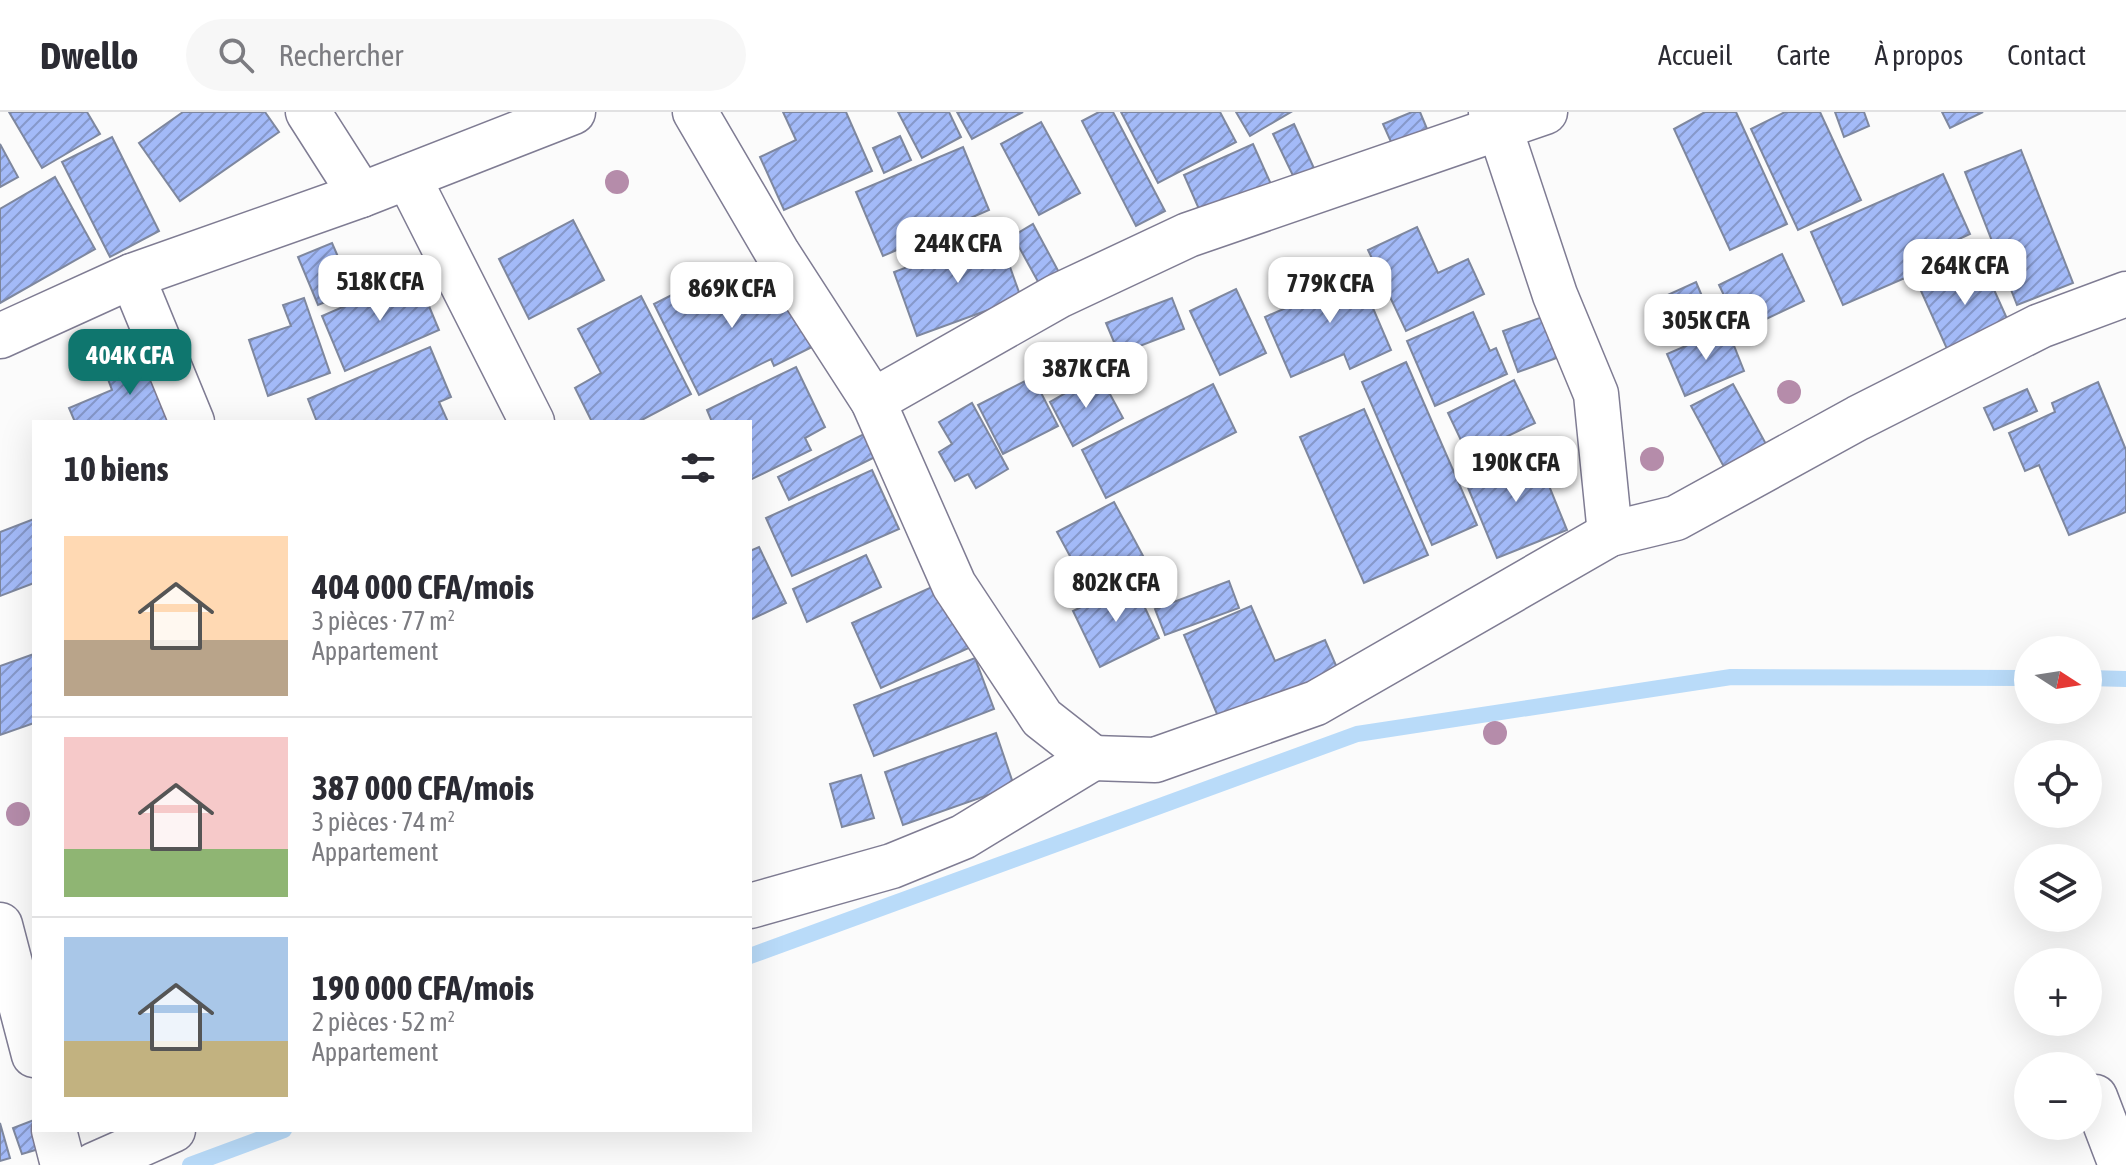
<!DOCTYPE html>
<html lang="fr">
<head>
<meta charset="utf-8">
<style>
	:root { --surface:#fff; --page:#f7f7f7; --text:#2b2b33; --muted:#7c7c81; --line:#e1e1e2; --accent:#0f766e }
	body { margin:0; font-family:"Asap Condensed",sans-serif; background:var(--page); color:var(--text); height:100vh; display:flex; flex-direction:column; font-size:30px; white-space:nowrap }
	* { box-sizing:border-box; margin:0 }
	p { font-size:26px; color:var(--muted) }
	.icon { flex:none; width:44px; height:44px; fill:none; stroke:currentColor; stroke-width:2; stroke-linecap:round; stroke-linejoin:round }
	.map { position:relative; flex:1; overflow:hidden }
	.sheet { position:absolute; left:32px; top:308px; width:720px; height:712px; display:flex; flex-direction:column; background:var(--surface); border-radius:0px; box-shadow:0 8px 32px #0002 }
	.sheet>* { flex:none }
	.needle { width:52px; rotate:102deg }
	.buttons { position:absolute; left:2014px; top:524px; display:grid; gap:16px }
	.buttons a { display:grid; place-items:center; width:88px; height:88px; border-radius:50%; background:var(--surface); box-shadow:0 8px 32px #0002; font-size:40px }
	.price { position:absolute; translate:-50% -68px; padding:0 18px; border-radius:16px; background:#fff; color:#222; font-size:26px; line-height:52px; filter:drop-shadow(0 2px 4px #0008) }
	.price::after { content:''; position:absolute; left:50%; top:48px; width:24px; height:18px; margin-left:-12px; background:inherit; clip-path:polygon(0 0,100% 0,50% 100%) }
	.price.selected { background:var(--accent); color:#fff }
	ul { padding:0; list-style:none }
	li { display:flex; align-items:center; gap:24px; height:200px; padding:0 32px }
	li+li { border-top:2px solid var(--line) }
	li span { display:grid; place-items:center; flex:none; width:224px; height:160px; border-radius:0px; color:#555 }
	li>.icon { margin-inline-start:auto }
	span .icon { width:96px; height:96px; fill:#fffc; stroke-width:1 }
	li b { font-size:34px }
	h2 { display:flex; justify-content:space-between; align-items:center; height:96px; padding:0 32px; font-size:34px }
	header { display:flex; align-items:center; gap:48px; box-sizing:border-box; height:112px; padding:0 40px; background:var(--surface); border-bottom:2px solid var(--line) }
	header strong { font-size:38px }
	nav { display:flex; gap:44px; margin-inline-start:auto; font-size:28px }
	.search { width:560px; height:72px; background:var(--page); display:flex; align-items:center; gap:20px; box-sizing:border-box; padding:0 28px; border-radius:44px; color:var(--muted); font-size:30px }
	.map>svg:first-child { display:block }
	.lines { fill:none; stroke-linecap:round; stroke-linejoin:round }
	.stream { stroke:#b9dbf9; stroke-width:16 }
	.building { fill:url(#building-hatch); stroke:#7e879e; stroke-width:2 }
	.minor-casing { stroke:#7f7c93; stroke-width:47 }
	.minor { stroke:#fff; stroke-width:44 }
	.tree { fill:#b58caa }
</style>
</head>
<body>
<header>
<strong>Dwello</strong>
<div class="search"><svg class="icon" aria-label="search" viewBox="0 0 24 24"><circle cx="10" cy="10" r="6"/><path d="M15 15l6 6"/></svg>Rechercher</div>
<nav><a>Accueil</a><a>Carte</a><a>À propos</a><a>Contact</a></nav>
</header>
<div class="map">
<svg width="2126" height="1053" viewBox="0 0 2126 1053">
	<defs>
		<pattern id="building-hatch" width="6" height="6" patternUnits="userSpaceOnUse" patternTransform="scale(2)"><rect width="6" height="6" fill="#a3baf8"/><path d="M-1 1l2-2M0 6l6-6M5 7l2-2" fill="none" stroke="#8698ca"/></pattern>
	</defs>
	<rect width="100%" height="100%" fill="#fbfbfb"/>
	<g class="lines">
		<g class="stream">
			<polyline points="2088,566 2126,567"/>
			<polyline points="750,844 1357,622 1731,565 2028,566"/>
			<polyline points="190,1053 284,1018"/>
		</g>
	</g>
	<g class="building">
		<polygon points="9,0 87,0 100,22 42,56"/>
		<polygon points="183,0 265,0 279,20 180,89 139,31"/>
		<polygon points="783,0 846,0 872,59 784,98 760,45 796,28"/>
		<polygon points="898,0 949,0 961,25 922,46"/>
		<polygon points="957,0 1023,0 972,27"/>
		<polygon points="1099,0 1113,0 1165,99 1136,114 1082,9"/>
		<polygon points="1121,0 1220,0 1236,30 1158,71"/>
		<polygon points="1236,0 1291,0 1250,24"/>
		<polygon points="1412,0 1420,0 1435,36 1400,50 1383,12"/>
		<polygon points="1705,0 1736,0 1787,112 1730,138 1674,17"/>
		<polygon points="1785,0 1820,0 1861,88 1798,118 1751,17"/>
		<polygon points="1835,0 1864,0 1869,14 1844,25"/>
		<polygon points="1942,0 1983,0 1950,16"/>
		<polygon points="1041,10 1080,81 1039,103 1001,32"/>
		<polygon points="1294,12 1317,63 1297,72 1273,22"/>
		<polygon points="900,24 911,48 884,61 873,36"/>
		<polygon points="112,25 159,119 110,145 62,50"/>
		<polygon points="0,32 18,65 0,75"/>
		<polygon points="1253,32 1275,81 1206,113 1184,63"/>
		<polygon points="963,35 989,98 883,144 856,80"/>
		<polygon points="2021,38 2073,171 2017,193 1965,60"/>
		<polygon points="1943,62 1970,122 1915,147 1921,159 1843,193 1811,120"/>
		<polygon points="55,65 95,137 0,191 0,97"/>
		<polygon points="573,108 604,168 529,207 499,147"/>
		<polygon points="1033,112 1062,166 1042,177 1013,124"/>
		<polygon points="1417,115 1438,161 1468,147 1484,182 1406,219 1368,138"/>
		<polygon points="998,121 1021,186 917,224 894,160"/>
		<polygon points="332,131 353,179 318,193 298,145"/>
		<polygon points="1782,142 1804,189 1741,219 1719,173"/>
		<polygon points="1978,142 2013,220 1952,248 1917,170"/>
		<polygon points="1354,152 1391,238 1350,257 1344,242 1291,265 1265,205 1318,182 1314,170"/>
		<polygon points="727,155 747,195 789,173 818,232 774,254 771,247 699,283 654,192"/>
		<polygon points="416,163 439,218 345,259 322,204"/>
		<polygon points="1696,170 1713,210 1668,232 1650,191"/>
		<polygon points="1236,177 1266,241 1220,263 1190,199"/>
		<polygon points="641,184 691,282 638,310 592,310 575,276 601,261 578,217"/>
		<polygon points="304,186 330,261 268,284 249,228 291,214 283,193"/>
		<polygon points="1172,186 1184,217 1119,242 1106,211"/>
		<polygon points="1473,200 1490,239 1496,236 1507,262 1435,294 1407,229"/>
		<polygon points="1551,202 1565,243 1518,260 1503,219"/>
		<polygon points="1727,216 1744,259 1685,284 1667,242"/>
		<polygon points="430,235 451,285 439,290 448,310 317,310 308,287"/>
		<polygon points="145,241 183,310 75,310 69,296 112,278 105,259"/>
		<polygon points="1406,250 1477,413 1432,433 1362,270"/>
		<polygon points="796,255 825,315 805,326 811,338 750,368 750,310 712,310 707,298"/>
		<polygon points="1099,262 1123,306 1073,334 1050,290"/>
		<polygon points="1033,265 1058,314 1003,342 978,293"/>
		<polygon points="1514,268 1535,311 1468,343 1448,301"/>
		<polygon points="2098,270 2126,338 2126,400 2069,423 2039,353 2025,359 2009,321 2055,300 2052,291"/>
		<polygon points="1213,272 1236,320 1106,386 1082,338"/>
		<polygon points="1733,272 1766,332 1724,355 1691,294"/>
		<polygon points="2027,277 2037,299 1994,318 1984,296"/>
		<polygon points="972,291 1008,357 976,376 968,362 955,369 939,340 952,332 939,310"/>
		<polygon points="1364,297 1428,443 1364,471 1300,325"/>
		<polygon points="872,318 883,341 789,388 778,365"/>
		<polygon points="1534,337 1567,418 1497,446 1464,366"/>
		<polygon points="872,358 899,417 792,464 766,406"/>
		<polygon points="1114,390 1148,453 1092,485 1057,420"/>
		<polygon points="34,407 34,471 0,484 0,420"/>
		<polygon points="759,435 786,491 750,508 750,439"/>
		<polygon points="866,443 881,475 807,510 793,477"/>
		<polygon points="1229,469 1239,496 1165,523 1155,497"/>
		<polygon points="943,470 973,534 881,576 852,511"/>
		<polygon points="1133,470 1159,526 1100,555 1073,499"/>
		<polygon points="1251,494 1275,549 1325,528 1341,565 1222,614 1184,523"/>
		<polygon points="34,542 34,611 0,623 0,554"/>
		<polygon points="975,546 994,597 874,644 854,593"/>
		<polygon points="996,621 1014,674 903,713 885,660"/>
		<polygon points="861,663 874,706 842,715 830,672"/>
		<polygon points="34,1008 34,1018 49,1034 22,1042 13,1016"/>
		<polygon points="0,1011 10,1046 0,1049"/>
	</g>
	<g class="lines">
		<g class="minor-casing">
			<g id="minor">
				<polyline points="308,0 361,83"/>
				<polyline points="695,0 778,142 873,289 954,473 1042,606 1093,646 963,725 892,754 750,794"/>
				<polyline points="1491,0 1500,17 1555,183 1596,282 1610,422"/>
				<polyline points="408,65 532,310"/>
				<polyline points="132,164 192,310"/>
				<polyline points="0,224 132,164 361,83 573,0"/>
				<polyline points="873,289 1058,184 1188,123 1545,0"/>
				<polyline points="1093,646 1155,648 1316,591 1610,422 1676,406 1858,306 2040,214 2126,182"/>
				<polyline points="0,813 34,943"/>
				<polyline points="2095,985 2121,1053"/>
				<polyline points="54,1018 63,1053"/>
				<polyline points="94,1053 173,1018"/>
			</g>
		</g>
		<use href="#minor" class="minor"/>
	</g>
	<g class="tree">
		<circle cx="617" cy="70" r="12"/>
		<circle cx="1789" cy="280" r="12"/>
		<circle cx="1652" cy="347" r="12"/>
		<circle cx="1495" cy="621" r="12"/>
		<circle cx="18" cy="702" r="12"/>
	</g>
</svg>
<div class="buttons">
<a><svg class="needle" viewBox="-14 -14 28 28"><path d="M0-13l5 13h-10z" fill="#e53935"/><path d="M0 13l5-13h-10z" fill="#7c7c81"/></svg></a>
<a><svg class="icon" aria-label="locate" viewBox="0 0 24 24"><circle cx="12" cy="12" r="6"/><path d="M12 2v4M12 18v4M2 12h4M18 12h4"/></svg></a>
<a><svg class="icon" aria-label="layers" viewBox="0 0 24 24"><path d="M12 4l9 5-9 5-9-5zM3 14l9 5 9-5"/></svg></a>
<a>+</a>
<a>−</a>
</div>
<b class="price" style="left:958px;top:173px">244K CFA</b>
<b class="price" style="left:1965px;top:195px">264K CFA</b>
<b class="price" style="left:380px;top:211px">518K CFA</b>
<b class="price" style="left:1330px;top:213px">779K CFA</b>
<b class="price" style="left:732px;top:218px">869K CFA</b>
<b class="price" style="left:1706px;top:250px">305K CFA</b>
<b class="price selected" style="left:130px;top:285px">404K CFA</b>
<b class="price" style="left:1086px;top:298px">387K CFA</b>
<b class="price" style="left:1516px;top:392px">190K CFA</b>
<b class="price" style="left:1116px;top:512px">802K CFA</b>
<section class="sheet">
<h2>10 biens<svg class="icon" aria-label="filters" viewBox="0 0 24 24"><path d="M4 7h16M4 17h16"/><circle cx="9" cy="7" r="2"/><circle cx="15" cy="17" r="2"/></svg></h2>
<ul>
<li><span style="background:linear-gradient(#ffd9b3 65%,#b9a48a 0)"><svg class="icon" aria-label="home" viewBox="0 0 24 24"><path d="M3 11l9-7 9 7M6 9v11h12V9"/></svg></span><div><b>404 000 CFA/mois</b><p>3 pièces · 77 m²</p><p>Appartement</p></div></li>
<li><span style="background:linear-gradient(#f6c9c9 70%,#8fb573 0)"><svg class="icon" aria-label="home" viewBox="0 0 24 24"><path d="M3 11l9-7 9 7M6 9v11h12V9"/></svg></span><div><b>387 000 CFA/mois</b><p>3 pièces · 74 m²</p><p>Appartement</p></div></li>
<li><span style="background:linear-gradient(#a9c7e8 65%,#c2b280 0)"><svg class="icon" aria-label="home" viewBox="0 0 24 24"><path d="M3 11l9-7 9 7M6 9v11h12V9"/></svg></span><div><b>190 000 CFA/mois</b><p>2 pièces · 52 m²</p><p>Appartement</p></div></li>
</ul>
</section>
</div>
</body>
</html>
